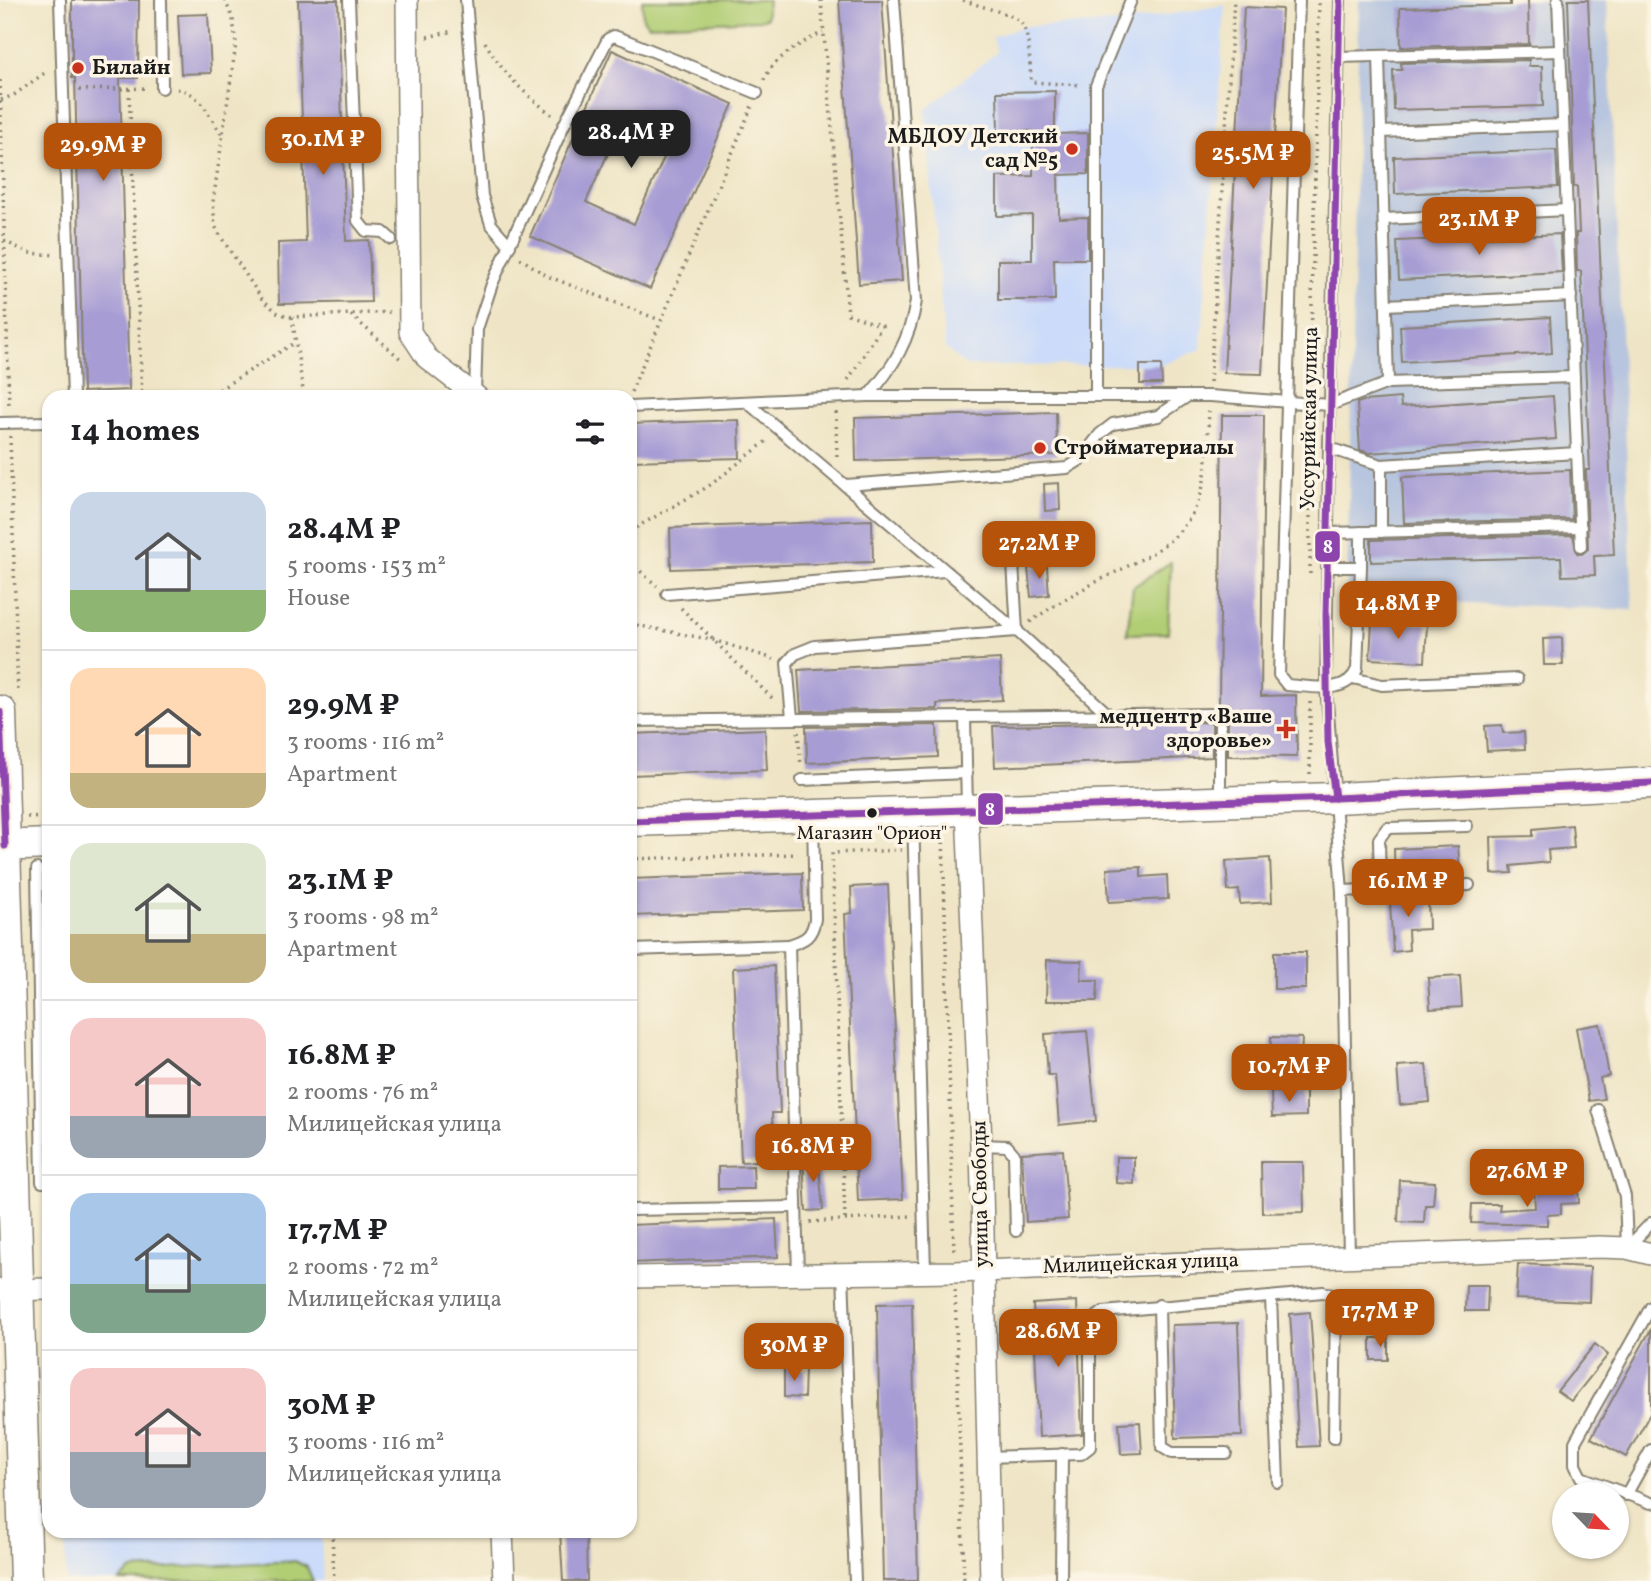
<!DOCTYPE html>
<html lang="en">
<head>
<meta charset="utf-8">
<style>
	:root { --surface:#fff; --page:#f6f6f6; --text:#202124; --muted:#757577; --line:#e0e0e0; --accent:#b45309 }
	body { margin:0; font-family:Vollkorn,serif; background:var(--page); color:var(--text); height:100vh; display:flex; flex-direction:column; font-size:26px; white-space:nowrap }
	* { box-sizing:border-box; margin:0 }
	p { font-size:23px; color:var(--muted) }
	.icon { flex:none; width:38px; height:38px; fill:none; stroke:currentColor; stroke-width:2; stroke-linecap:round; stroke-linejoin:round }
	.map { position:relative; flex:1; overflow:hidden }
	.details { position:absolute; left:42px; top:390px; width:595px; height:1148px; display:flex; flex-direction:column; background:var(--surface); border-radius:21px; box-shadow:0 2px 5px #0004 }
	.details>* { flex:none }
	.needle { width:46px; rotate:115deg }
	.buttons { position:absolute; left:1552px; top:1482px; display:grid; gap:14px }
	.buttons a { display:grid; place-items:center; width:77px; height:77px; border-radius:50%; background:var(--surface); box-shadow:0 2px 5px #0004; font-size:35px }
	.price { position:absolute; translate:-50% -60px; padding:0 16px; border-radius:14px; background:var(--accent); color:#fff; font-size:23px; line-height:46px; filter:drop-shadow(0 2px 4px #0008) }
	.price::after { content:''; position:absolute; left:50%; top:42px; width:21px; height:16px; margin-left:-10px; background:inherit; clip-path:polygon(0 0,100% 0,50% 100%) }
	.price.on { background:#222; color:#fff }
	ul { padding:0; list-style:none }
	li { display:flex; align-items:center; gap:21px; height:175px; padding:0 28px }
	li+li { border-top:2px solid var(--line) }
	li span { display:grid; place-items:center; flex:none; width:196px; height:140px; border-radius:21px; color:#555 }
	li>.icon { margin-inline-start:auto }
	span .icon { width:84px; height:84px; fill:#fffc; stroke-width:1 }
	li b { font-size:30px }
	h2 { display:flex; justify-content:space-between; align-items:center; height:84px; padding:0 28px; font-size:30px }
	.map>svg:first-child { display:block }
	.built { fill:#cbdbf9 }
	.industrial { fill:#b7c5de }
	.green { fill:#b1ce75; stroke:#667548; stroke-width:2 }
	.building { fill:#a79dd4; fill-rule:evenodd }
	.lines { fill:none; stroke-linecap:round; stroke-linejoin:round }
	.service-casing { stroke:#868071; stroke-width:14 }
	.minor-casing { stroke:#868071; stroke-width:24 }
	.secondary-casing { stroke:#868071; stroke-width:33 }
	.primary-casing { stroke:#868071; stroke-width:35 }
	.path { stroke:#868071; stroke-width:3.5; stroke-dasharray:2 5; stroke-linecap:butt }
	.service { stroke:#fff; stroke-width:10 }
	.minor { stroke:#fff; stroke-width:21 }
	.secondary { stroke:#fff; stroke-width:30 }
	.primary { stroke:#fff; stroke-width:32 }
	.bus-1-casing { stroke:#fcf5e5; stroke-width:12 }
	.bus-1 { stroke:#8e44ad; stroke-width:7 }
	.poi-dot { fill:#c8321e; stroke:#fcf5e5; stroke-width:2.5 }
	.bus-dot { fill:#1c1c1c; stroke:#fcf5e5; stroke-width:2.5 }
	.labels { text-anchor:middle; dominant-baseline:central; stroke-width:7; stroke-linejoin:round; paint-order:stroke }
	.bus-label { font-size:19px; fill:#1c1c1c; stroke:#fcf5e5 }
	.poi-label { font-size:21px; font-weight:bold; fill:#1c1c1c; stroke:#fcf5e5; text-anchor:start }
	.street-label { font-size:21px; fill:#1c1c1c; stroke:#fcf5e5 }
	.line-badge { stroke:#fcf5e5; stroke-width:2.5 }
	.badge-label { font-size:19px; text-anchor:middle; font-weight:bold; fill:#fff }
</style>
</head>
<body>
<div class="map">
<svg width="1651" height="1581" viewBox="0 0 1651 1581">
	<rect width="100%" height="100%" fill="#fcf5e5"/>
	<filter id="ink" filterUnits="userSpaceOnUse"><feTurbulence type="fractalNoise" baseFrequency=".0143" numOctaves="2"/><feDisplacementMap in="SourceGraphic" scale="14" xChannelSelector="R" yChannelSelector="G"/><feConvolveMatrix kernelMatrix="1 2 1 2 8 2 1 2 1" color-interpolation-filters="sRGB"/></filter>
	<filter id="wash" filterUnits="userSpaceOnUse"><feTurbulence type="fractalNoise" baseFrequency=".00686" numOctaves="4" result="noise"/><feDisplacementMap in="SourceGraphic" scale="28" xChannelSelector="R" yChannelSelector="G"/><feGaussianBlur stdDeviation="1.57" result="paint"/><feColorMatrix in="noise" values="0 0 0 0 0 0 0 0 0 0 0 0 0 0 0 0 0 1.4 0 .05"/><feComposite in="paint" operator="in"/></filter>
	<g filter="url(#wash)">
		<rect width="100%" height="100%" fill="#efe5c6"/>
		<g class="built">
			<polygon points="1225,5 1201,349 1162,365 966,366 945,348 925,110 997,52 993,37 1025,26 1120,23"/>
			<polygon points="321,1531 323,1581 66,1581 65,1533"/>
		</g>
		<polygon class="industrial" points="1359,0 1607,0 1633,610 1347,598"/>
		<g class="green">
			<polygon points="642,0 768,0 766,18 759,20 649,25 643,19"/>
			<polygon points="1171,562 1168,633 1127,634 1133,587"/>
			<polygon points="295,1561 307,1567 313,1581 119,1581 132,1570"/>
		</g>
		<g id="blocks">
			<g class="building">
				<polygon points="72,0 139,0 138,78 120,78 129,390 83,392 75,78 72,78"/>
				<polygon points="298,0 338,0 346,241 369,240 371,302 279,304 278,243 306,242"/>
				<polygon points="839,0 882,0 902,281 859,284"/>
				<polygon points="1510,0 1528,0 1529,44 1401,47 1400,8 1510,5"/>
				<polygon points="1568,0 1588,0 1614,555 1594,556 1595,575 1562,576 1561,557 1371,562 1371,540 1573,535 1577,553 1582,554 1588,549 1586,470 1590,470 1581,271 1577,271 1576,233 1579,233 1577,186 1574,187"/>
				<polygon points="1244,7 1282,9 1262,374 1224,373"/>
				<polygon points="208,14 211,73 181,74 178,15"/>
				<path d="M612,50L733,104L650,289L530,236ZM619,129L667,151L634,224L586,202Z"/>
				<polygon points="1529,60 1529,66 1542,66 1543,106 1394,110 1393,70 1402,70 1401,63"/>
				<polygon points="1055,91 1055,134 1088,133 1088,174 1058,175 1059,218 1088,217 1088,259 1054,259 1055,300 998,300 998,260 1032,260 1032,215 997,216 997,177 1033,176 1033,131 998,131 997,92"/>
				<polygon points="1556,150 1558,187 1395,194 1394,157"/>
				<polygon points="1560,234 1562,272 1399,280 1397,241"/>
				<polygon points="1550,317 1552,353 1402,362 1400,326"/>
				<polygon points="1140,365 1161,365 1162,384 1140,384"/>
				<polygon points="1553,396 1556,439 1369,453 1360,450 1357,403 1364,401 1400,398 1401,407"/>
				<polygon points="1056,412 1057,455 856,461 855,418"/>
				<polygon points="1222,415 1264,415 1261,696 1296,695 1297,757 1228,756 1228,719 1219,707"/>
				<polygon points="739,420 740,458 630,461 630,424"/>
				<polygon points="1570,470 1572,519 1404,523 1402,477"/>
				<polygon points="1059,483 1060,510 1045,511 1044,484"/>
				<polygon points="872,520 873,562 671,569 670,528"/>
				<polygon points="1047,566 1049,595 1031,597 1028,568"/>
				<polygon points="1372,621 1427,624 1425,662 1370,659"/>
				<polygon points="1562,638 1563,665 1544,665 1543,639"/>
				<polygon points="1000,659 1002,700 937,704 937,709 801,711 798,670"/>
				<polygon points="1212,722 1212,757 995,767 993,726"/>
				<polygon points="937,725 938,757 807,763 806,727"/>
				<polygon points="1502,725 1503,733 1524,732 1525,749 1487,751 1485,726"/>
				<polygon points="765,729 767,770 630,775 630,734"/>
				<polygon points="1572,825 1574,848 1548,850 1549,862 1511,866 1512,873 1492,874 1491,837 1533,836 1533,829"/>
				<polygon points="1458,846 1460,871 1427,873 1427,879 1395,881 1394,849"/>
				<polygon points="1270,858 1272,902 1240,904 1239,890 1228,891 1226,861"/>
				<polygon points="1141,867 1141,877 1167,875 1168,899 1109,902 1107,869"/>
				<polygon points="802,873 803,910 630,916 630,879"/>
				<polygon points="888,885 903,1199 858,1201 845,914 852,913 851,887"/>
				<polygon points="1428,895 1429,929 1408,930 1409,950 1393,952 1390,903 1396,903 1396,896"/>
				<rect x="1274" y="952" width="32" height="37"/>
				<polygon points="1047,960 1082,961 1081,980 1098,980 1097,1001 1046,1001"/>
				<polygon points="774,966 780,1113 772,1113 774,1160 741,1162 733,968"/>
				<polygon points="1460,976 1462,1007 1430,1009 1428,978"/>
				<polygon points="1600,1024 1609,1076 1600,1078 1604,1099 1589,1101 1576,1028"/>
				<polygon points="1087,1031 1096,1121 1059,1125 1055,1075 1048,1075 1045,1034"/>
				<polygon points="1271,1037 1302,1038 1301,1059 1270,1058"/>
				<polygon points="1426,1064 1430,1102 1400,1105 1397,1066"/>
				<polygon points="1306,1091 1306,1116 1272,1117 1271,1092"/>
				<polygon points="1063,1150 1068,1219 1026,1222 1022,1153"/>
				<polygon points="818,1156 823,1210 806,1211 803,1158"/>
				<polygon points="1116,1157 1134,1157 1134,1184 1116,1183"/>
				<polygon points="1261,1162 1303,1162 1304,1212 1262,1213"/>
				<polygon points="753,1166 754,1189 718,1189 718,1167"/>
				<polygon points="1400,1180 1435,1182 1433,1205 1425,1205 1424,1223 1398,1222"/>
				<polygon points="1578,1187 1579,1203 1561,1204 1561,1214 1547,1215 1547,1225 1471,1223 1472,1204 1500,1204 1499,1210 1535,1208 1534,1189"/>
				<polygon points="776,1219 778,1257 630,1263 630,1225"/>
				<polygon points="1518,1264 1590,1267 1589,1302 1516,1299"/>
				<polygon points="1466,1285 1488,1285 1487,1311 1465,1311"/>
				<polygon points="1077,1301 1082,1434 1039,1437 1033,1304"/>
				<polygon points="912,1303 918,1581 883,1581 877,1304"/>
				<polygon points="1310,1312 1319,1446 1299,1447 1290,1314"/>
				<polygon points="1238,1323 1242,1436 1175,1438 1172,1325"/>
				<polygon points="1651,1329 1651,1412 1626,1457 1591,1438"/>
				<rect x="1371" y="1338" width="17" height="22"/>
				<polygon points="1595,1344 1608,1355 1571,1401 1557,1391"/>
				<polygon points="784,1369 805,1369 804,1398 784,1397"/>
				<polygon points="1140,1422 1142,1453 1121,1454 1119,1423"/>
				<polygon points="560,1531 586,1531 587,1581 563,1581"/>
			</g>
		</g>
	</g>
	<g filter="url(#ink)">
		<use href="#blocks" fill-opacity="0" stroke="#868071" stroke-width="2"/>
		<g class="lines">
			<g class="service-casing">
				<g id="service">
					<polyline points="60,0 73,397"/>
					<polyline points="161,0 162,88"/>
					<polyline points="349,0 358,221 366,231 383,232 391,239"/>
					<polyline points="466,0 482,196 491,224 510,246"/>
					<path d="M1299,0L1279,675L1287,685C1310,686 1347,696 1357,669L1361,567H1327"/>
					<polyline points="1340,0 1329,448 1326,687 1342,891 1349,1257"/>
					<polyline points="1558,0 1581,546"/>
					<polyline points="1379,56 1388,383"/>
					<polyline points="1338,57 1560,51"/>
					<polyline points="1381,132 1563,125"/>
					<polyline points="1384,219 1567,210"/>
					<polyline points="1386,305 1571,296"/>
					<polyline points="475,394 477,329 492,284 564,125 608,39 614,36 625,40 757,93"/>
					<polyline points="868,396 1210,396 1330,405 1388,383 1574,377"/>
					<polyline points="1096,396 1096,86 1131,0"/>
					<polyline points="748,403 1017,631 1109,715"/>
					<path d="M630,407L868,396C894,367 910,339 916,301L894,0"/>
					<polyline points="0,423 49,422"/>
					<polyline points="1329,448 1381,465 1577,453"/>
					<polyline points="1381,465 1381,532"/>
					<polyline points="846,485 1067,468 1080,460 1100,434 1113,424 1158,416 1188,396"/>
					<polyline points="1327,533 1581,527"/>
					<polyline points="1361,567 1361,532"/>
					<polyline points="667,594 945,571"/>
					<polyline points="1353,678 1382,685 1517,679"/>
					<polyline points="965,717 967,808"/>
					<polyline points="792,718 787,663 795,654 815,646 1017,631 1013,563"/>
					<polyline points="630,721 1216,714 1220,720 1220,798"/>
					<polyline points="802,780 967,773"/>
					<polyline points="913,813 925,1272"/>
					<polyline points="37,869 42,1182 49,1182"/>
					<polyline points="1380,888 1379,839 1387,828 1467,826"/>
					<polyline points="1342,891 1469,885"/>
					<path d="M789,945C805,940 812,937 815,919L813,817"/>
					<polyline points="630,950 789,945 798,1275"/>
					<polyline points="1598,1110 1625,1196 1627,1248"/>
					<polyline points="981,1145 1007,1146 1014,1154 1016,1231"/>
					<polyline points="630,1210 795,1207"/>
					<polyline points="1627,1248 1651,1223"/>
					<polyline points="843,1274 855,1581"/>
					<polyline points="1271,1297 1278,1482"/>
					<polyline points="1159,1305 1162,1447 1172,1453 1226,1453"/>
					<polyline points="1651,1307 1575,1442 1575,1465 1581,1477 1651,1503"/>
					<polyline points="986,1457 1081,1454 1090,1447 1090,1329 1094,1319 1103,1312 1323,1292 1332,1295 1336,1303 1334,1438"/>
					<polyline points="1626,1495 1651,1450"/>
					<polyline points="1061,1581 1062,1454"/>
				</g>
			</g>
			<g class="minor-casing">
				<g id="minor">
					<polyline points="407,0 410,332 427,358 477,397"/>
					<polyline points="967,808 981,1145 991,1581"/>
					<polyline points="630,1277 955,1272 1599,1247 1627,1248 1651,1254"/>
					<polyline points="0,1290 49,1289"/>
					<polyline points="502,1531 504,1581"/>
				</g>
			</g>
			<g class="secondary-casing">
				<g id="secondary">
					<polyline points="630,821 1335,798 1651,783"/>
					<polyline points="0,846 49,844"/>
				</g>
			</g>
			<g class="primary-casing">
				<polyline id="primary" points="0,712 26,1581"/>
			</g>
			<g class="path">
				<polyline points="225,0 233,19 236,44 213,202 215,226 221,237 262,299 278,313 292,317 390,312"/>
				<polyline points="821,0 848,314 882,326 846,383"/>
				<path d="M963,0C1027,23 1027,7 1031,82L1082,85"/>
				<polyline points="427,37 453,31"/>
				<path d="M485,42C503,74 524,93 552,115"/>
				<polyline points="0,80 9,407"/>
				<path d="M764,80C775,56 800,44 823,32"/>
				<polyline points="129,89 142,397"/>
				<path d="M177,89C200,92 210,116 221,134"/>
				<polyline points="79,90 148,88"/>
				<polyline points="1,100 14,95 46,72"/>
				<polyline points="4,241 29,253 56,255"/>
				<polyline points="520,258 547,276 660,320"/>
				<polyline points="351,315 403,361"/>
				<polyline points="292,317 304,397"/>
				<polyline points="1210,382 1234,0"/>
				<polyline points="1310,390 1319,0"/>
				<polyline points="631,392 752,106"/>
				<polyline points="207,397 296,342"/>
				<polyline points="836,412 837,460"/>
				<polyline points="1310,418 1310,579"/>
				<polyline points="10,436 18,694"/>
				<polyline points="630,531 709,486 768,440"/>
				<polyline points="630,562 657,586"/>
				<polyline points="681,608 775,701"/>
				<path d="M1030,622C1054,605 1078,591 1104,578C1143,558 1180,545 1198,502C1209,475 1207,440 1209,411"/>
				<polyline points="630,624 713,640 774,659"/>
				<polyline points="1310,702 1310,775"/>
				<polyline points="798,732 801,766"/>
				<polyline points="27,817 49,816"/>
				<polyline points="943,835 954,1254"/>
				<polyline points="630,859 798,854"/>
				<polyline points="845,1219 832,853 901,850"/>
				<polyline points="810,1222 911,1216"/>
				<polyline points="955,1290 964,1581"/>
				<polyline points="332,1531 334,1581"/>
			</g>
			<use href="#service" class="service"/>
			<use href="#minor" class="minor"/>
			<use href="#secondary" class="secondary"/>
			<use href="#primary" class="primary"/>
			<g class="bus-1-casing">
				<g id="bus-1">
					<polyline points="0,712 5,846"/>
					<polyline points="1335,798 1328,742 1326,616 1340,0"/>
					<polyline points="630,821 1335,798 1651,783"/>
				</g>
			</g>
			<use href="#bus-1" class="bus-1"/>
		</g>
	</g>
	<g class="poi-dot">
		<circle cx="78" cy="68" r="7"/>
		<circle cx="1072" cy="149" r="7"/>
		<circle cx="1040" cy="448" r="7"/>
		<path d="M1282.5 718.5h7v7h7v7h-7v7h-7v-7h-7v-7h7z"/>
	</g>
	<circle class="bus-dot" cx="872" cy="813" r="6"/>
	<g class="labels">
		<g class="bus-label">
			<text x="872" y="834">Магазин "Орион"</text>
		</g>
		<g class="poi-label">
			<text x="92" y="68">Билайн</text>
			<text x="1058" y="137" text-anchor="end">МБДОУ Детский<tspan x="1058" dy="24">сад №5</tspan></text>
			<text x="1054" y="448">Стройматериалы</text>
			<text x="1272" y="717" text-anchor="end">медцентр «Ваше<tspan x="1272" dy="24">здоровье»</tspan></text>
		</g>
		<g class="street-label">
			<text transform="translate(1310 418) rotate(-89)">Уссурийская улица</text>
			<text transform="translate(981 1194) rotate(-91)">улица Свободы</text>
			<text transform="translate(1141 1264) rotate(-2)">Милицейская улица</text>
		</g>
	</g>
	<g class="line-badge">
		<rect x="1314" y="530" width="27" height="33" rx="7" fill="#8e44ad"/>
		<rect x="977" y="792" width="27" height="34" rx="7" fill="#8e44ad"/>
	</g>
	<g class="badge-label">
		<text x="1328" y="553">8</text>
		<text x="990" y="816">8</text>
	</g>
</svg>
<div class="buttons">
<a><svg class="needle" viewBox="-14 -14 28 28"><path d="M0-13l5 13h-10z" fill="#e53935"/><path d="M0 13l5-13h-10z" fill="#757577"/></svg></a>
</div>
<b class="price on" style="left:631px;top:170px">28.4M ₽</b>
<b class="price" style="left:323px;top:177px">30.1M ₽</b>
<b class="price" style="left:103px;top:183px">29.9M ₽</b>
<b class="price" style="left:1253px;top:191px">25.5M ₽</b>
<b class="price" style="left:1479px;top:257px">23.1M ₽</b>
<b class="price" style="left:1039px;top:581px">27.2M ₽</b>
<b class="price" style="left:1398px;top:641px">14.8M ₽</b>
<b class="price" style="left:1408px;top:919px">16.1M ₽</b>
<b class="price" style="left:1289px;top:1104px">10.7M ₽</b>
<b class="price" style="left:813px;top:1184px">16.8M ₽</b>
<b class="price" style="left:1527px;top:1209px">27.6M ₽</b>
<b class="price" style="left:1380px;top:1349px">17.7M ₽</b>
<b class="price" style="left:1058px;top:1369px">28.6M ₽</b>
<b class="price" style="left:794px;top:1383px">30M ₽</b>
<section class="details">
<h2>14 homes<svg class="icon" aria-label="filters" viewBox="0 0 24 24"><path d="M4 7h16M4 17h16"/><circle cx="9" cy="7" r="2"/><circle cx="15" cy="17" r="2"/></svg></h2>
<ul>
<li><span style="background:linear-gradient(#c9d6e8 70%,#8fb573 0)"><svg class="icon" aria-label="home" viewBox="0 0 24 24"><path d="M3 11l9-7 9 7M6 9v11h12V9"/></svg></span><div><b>28.4M ₽</b><p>5 rooms · 153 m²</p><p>House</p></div></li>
<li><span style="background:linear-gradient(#ffd9b3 75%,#c2b280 0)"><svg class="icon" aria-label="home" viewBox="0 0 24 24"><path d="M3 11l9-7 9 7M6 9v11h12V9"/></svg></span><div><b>29.9M ₽</b><p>3 rooms · 116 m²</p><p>Apartment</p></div></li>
<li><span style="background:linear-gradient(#dfe7d0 65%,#c2b280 0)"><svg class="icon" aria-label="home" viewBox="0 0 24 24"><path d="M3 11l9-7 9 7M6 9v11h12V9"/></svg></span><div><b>23.1M ₽</b><p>3 rooms · 98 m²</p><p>Apartment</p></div></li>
<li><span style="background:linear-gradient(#f6c9c9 70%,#9aa5b1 0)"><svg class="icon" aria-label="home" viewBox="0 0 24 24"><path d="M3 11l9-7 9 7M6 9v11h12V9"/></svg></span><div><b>16.8M ₽</b><p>2 rooms · 76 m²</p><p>Милицейская улица</p></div></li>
<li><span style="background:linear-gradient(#a9c7e8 65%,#7fa58c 0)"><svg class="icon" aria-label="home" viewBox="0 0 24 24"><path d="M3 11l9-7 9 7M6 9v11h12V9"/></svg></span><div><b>17.7M ₽</b><p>2 rooms · 72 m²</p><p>Милицейская улица</p></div></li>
<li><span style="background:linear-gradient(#f6c9c9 60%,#9aa5b1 0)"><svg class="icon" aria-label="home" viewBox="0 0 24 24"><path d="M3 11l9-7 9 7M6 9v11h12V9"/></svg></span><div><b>30M ₽</b><p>3 rooms · 116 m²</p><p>Милицейская улица</p></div></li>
</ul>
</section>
</div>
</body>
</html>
